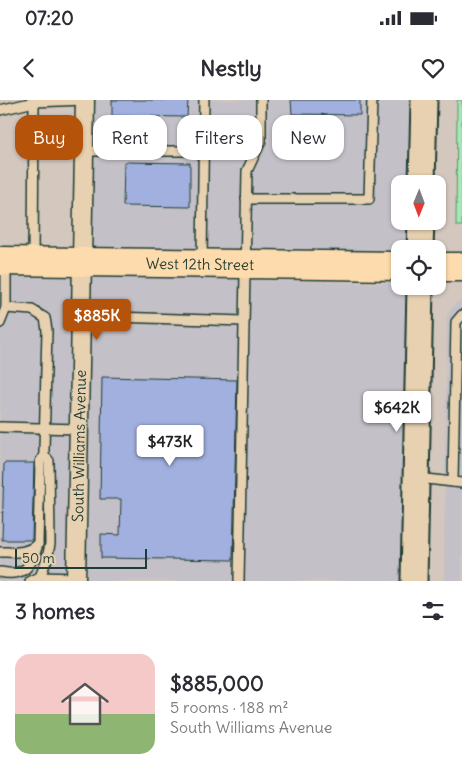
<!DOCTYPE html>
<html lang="en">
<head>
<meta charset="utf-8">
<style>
	:root { --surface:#fff; --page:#f2f2f3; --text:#2b2b33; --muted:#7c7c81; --line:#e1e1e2; --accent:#b45309 }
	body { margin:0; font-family:Delius,sans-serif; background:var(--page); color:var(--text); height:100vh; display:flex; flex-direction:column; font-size:19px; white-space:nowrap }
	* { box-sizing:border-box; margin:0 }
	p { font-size:16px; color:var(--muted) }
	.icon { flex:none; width:28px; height:28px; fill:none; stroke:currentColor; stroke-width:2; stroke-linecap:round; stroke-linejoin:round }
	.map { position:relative; height:481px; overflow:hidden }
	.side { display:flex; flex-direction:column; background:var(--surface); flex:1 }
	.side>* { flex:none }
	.hud { position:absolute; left:15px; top:15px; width:432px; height:45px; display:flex; gap:10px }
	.needle { width:32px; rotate:181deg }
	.buttons { position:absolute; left:391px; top:75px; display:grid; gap:10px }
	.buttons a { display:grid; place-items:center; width:55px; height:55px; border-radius:10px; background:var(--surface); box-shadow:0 1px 4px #0004; font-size:25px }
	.scale { position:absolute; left:15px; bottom:12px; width:132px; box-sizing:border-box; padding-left:5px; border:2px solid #1f3d34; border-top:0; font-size:14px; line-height:18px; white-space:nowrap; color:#1f3d34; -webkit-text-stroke:4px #e8d1b0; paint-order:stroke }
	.price { position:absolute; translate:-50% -42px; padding:0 11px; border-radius:5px; background:#fff; color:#222; font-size:16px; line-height:32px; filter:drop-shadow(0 1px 2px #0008) }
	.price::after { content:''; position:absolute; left:50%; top:30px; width:15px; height:11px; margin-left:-8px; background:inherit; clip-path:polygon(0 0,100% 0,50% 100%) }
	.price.selected { background:var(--accent); color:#fff }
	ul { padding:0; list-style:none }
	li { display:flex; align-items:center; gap:15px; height:125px; padding:0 15px }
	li+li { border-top:1px solid var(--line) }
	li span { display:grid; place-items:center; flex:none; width:140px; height:100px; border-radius:15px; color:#555 }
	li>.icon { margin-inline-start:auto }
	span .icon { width:60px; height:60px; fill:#fffc; stroke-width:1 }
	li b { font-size:21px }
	h2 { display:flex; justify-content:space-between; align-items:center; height:60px; padding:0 15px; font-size:21px }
	.tag { padding:0 18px; border-radius:15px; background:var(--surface); box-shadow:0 1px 4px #0004; font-size:18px; line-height:45px }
	.tag.selected { background:var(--accent); color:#fff }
	.status { display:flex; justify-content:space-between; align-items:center; height:35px; padding:0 25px; background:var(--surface); direction:ltr }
	.status svg { height:14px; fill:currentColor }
	header { display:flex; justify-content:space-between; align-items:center; height:65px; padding:0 15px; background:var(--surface); font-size:22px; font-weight:700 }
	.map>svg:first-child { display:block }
	.built { fill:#c4c0c8 }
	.green { fill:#a4e8b3; stroke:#629274 }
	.building { fill:#a2b0df; stroke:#1f3d34 }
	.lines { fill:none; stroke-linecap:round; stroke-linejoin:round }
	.service-casing { stroke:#1f3d34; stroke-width:12 }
	.minor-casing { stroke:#1f3d34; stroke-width:21 }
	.secondary-casing { stroke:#1f3d34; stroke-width:29 }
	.primary-casing { stroke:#1f3d34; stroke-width:31 }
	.service { stroke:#e8d1b0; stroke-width:9 }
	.minor { stroke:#e8d1b0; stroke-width:18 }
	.secondary { stroke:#e8d1b0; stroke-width:25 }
	.primary { stroke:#fedbac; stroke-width:28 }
	.labels { text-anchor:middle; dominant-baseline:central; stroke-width:4; stroke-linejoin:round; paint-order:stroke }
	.street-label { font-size:15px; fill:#1f3d34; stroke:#e8d1b0 }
</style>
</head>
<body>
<div class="status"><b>07:20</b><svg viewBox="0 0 49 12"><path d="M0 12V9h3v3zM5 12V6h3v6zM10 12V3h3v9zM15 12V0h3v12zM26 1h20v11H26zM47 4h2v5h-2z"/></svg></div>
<header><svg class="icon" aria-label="back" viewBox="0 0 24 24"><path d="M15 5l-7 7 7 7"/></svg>Nestly<svg class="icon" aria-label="heart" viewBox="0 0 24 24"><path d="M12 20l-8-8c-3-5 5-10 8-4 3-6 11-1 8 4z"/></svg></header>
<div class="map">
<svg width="462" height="481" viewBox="0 0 462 481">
	<rect width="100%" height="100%" fill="#d3c7be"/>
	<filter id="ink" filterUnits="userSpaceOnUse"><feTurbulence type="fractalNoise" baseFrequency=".02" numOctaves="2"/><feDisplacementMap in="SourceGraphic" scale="10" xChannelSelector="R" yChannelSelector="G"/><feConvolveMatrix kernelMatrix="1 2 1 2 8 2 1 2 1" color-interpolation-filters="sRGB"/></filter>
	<g filter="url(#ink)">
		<g class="built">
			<polygon points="94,0 415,0 410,84 400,84 400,121 408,121 407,149 400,149 400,152 213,151 92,152"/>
			<polygon points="0,175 72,176 68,481 0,481"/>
			<polygon points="91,176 400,184 400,186 408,186 402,481 86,481"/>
			<polygon points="462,200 462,481 444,481 447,215 455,204"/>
		</g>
		<polygon class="green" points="457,0 462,0 462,126 456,126"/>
		<g class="building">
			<polygon points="112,0 188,0 187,17 112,16"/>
			<polygon points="291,0 360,0 360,15 292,14"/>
			<polygon points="124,62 190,63 190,107 123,106"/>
			<polygon points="102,277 237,280 233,460 101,458 101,434 120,435 121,399 100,399"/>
			<polygon points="4,363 34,363 32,440 2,440"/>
		</g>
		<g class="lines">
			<g class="service-casing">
				<g id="service">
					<polyline points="0,10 34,2 85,0"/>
					<polyline points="84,51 203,51"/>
					<polyline points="246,99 369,99 372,0"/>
					<polyline points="33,159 34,2"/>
					<polyline points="202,161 204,0"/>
					<polyline points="6,208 32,210 45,218 47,230 44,349 44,355 49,361 50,444 47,459 40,477"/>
					<polyline points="81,216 244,221"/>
					<polyline points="0,223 6,208 6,164"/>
					<polyline points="0,327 79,329"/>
					<polyline points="418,378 462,383"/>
					<polyline points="453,382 456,222 462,215"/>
					<path d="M0,452C16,452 25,454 38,444L40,362L44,355"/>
					<path d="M0,472C25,477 32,466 38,444"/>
					<polyline points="30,481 40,477 76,478"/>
					<polyline points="239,481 247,71 261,41 261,0"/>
				</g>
			</g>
			<g class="minor-casing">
				<g id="minor">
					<path id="s1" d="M76,481L85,0"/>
				</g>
			</g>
			<g class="secondary-casing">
				<g id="secondary">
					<polyline points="422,84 424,0"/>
					<polyline points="420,149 421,121"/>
					<polyline points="414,481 420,186"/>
				</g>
			</g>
			<g class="primary-casing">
				<g id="primary">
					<path id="s2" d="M0,161L400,166"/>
					<polyline points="438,167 462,167"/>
				</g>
			</g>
			<use href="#service" class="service"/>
			<use href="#minor" class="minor"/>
			<use href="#secondary" class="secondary"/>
			<use href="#primary" class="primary"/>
		</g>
	</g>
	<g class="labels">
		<g class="street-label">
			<text stroke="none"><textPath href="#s2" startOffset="200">West 12th Street</textPath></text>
			<text stroke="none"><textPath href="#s1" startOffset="135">South Williams Avenue</textPath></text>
		</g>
	</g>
</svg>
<div class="buttons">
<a><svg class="needle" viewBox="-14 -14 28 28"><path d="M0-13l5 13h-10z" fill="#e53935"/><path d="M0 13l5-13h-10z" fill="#7c7c81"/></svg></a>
<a><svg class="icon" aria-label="locate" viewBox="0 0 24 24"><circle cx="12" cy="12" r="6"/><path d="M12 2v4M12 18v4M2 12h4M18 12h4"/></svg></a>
</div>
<div class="scale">50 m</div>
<b class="price selected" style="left:97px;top:241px">$885K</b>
<b class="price" style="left:397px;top:333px">$642K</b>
<b class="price" style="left:170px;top:367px">$473K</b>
<div class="hud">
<a class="tag selected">Buy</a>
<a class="tag">Rent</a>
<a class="tag">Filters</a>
<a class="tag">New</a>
</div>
</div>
<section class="side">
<h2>3 homes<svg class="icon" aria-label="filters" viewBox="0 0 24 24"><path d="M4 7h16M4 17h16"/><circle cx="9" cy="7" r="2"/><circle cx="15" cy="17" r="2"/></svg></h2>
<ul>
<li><span style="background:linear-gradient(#f6c9c9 60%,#8fb573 0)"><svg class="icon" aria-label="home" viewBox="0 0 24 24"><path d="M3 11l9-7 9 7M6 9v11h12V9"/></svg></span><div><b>$885,000</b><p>5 rooms · 188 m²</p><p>South Williams Avenue</p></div></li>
</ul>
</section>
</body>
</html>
